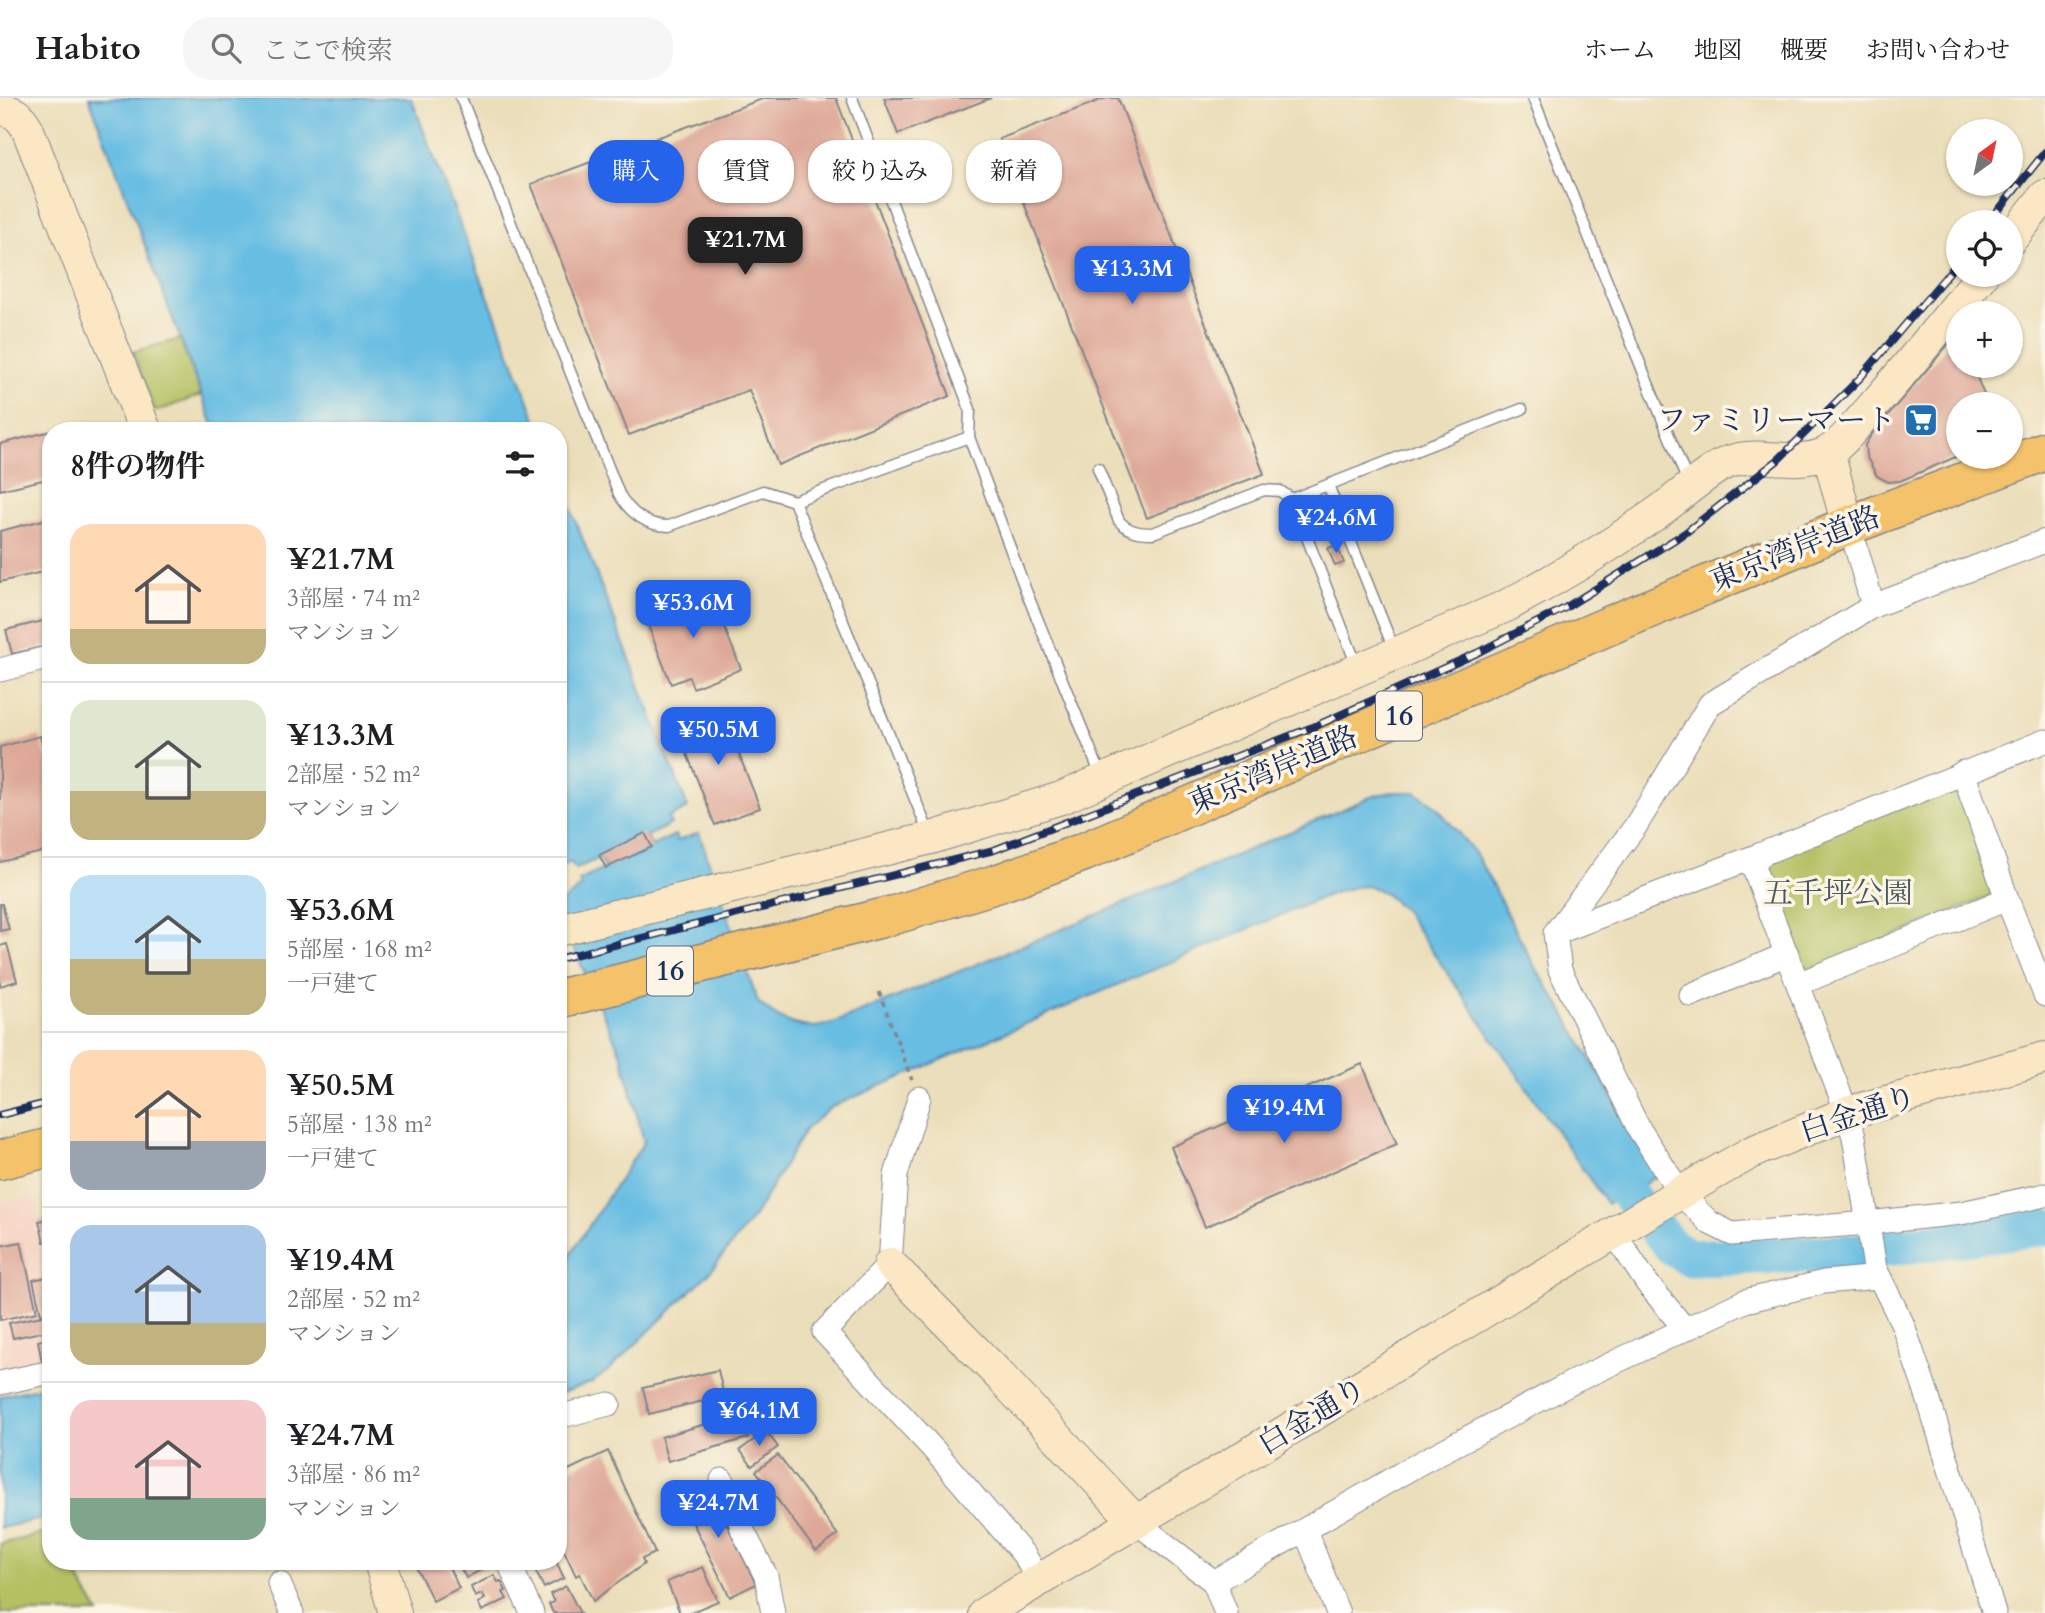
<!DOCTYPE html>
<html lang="ja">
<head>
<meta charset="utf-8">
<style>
	:root { --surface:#fff; --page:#f6f6f6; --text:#202124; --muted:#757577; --line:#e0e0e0; --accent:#2563eb }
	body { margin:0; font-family:Cardo,"Noto Serif JP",serif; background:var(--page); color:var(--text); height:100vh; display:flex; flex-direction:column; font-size:26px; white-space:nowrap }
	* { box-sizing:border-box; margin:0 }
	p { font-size:23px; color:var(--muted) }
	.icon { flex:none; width:38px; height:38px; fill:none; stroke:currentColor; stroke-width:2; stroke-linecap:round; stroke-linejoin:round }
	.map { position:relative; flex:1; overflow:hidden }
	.drawer { position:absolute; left:42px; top:324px; width:525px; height:1148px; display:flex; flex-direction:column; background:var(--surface); border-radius:28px; box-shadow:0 2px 5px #0004 }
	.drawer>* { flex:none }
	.hud { position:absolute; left:588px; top:42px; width:665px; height:63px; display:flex; gap:14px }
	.needle { width:46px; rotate:33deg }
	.buttons { position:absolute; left:1946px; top:21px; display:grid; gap:14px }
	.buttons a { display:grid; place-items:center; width:77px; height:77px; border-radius:50%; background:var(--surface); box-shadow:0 2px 5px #0004; font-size:35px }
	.price { position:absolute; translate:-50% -60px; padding:0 16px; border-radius:14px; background:var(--accent); color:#fff; font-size:23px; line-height:46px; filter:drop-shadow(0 2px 4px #0008) }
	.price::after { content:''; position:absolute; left:50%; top:42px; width:21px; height:16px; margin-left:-10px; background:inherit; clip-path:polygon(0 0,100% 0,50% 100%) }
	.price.selected { background:#222; color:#fff }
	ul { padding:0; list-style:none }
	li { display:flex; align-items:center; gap:21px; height:175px; padding:0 28px }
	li+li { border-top:2px solid var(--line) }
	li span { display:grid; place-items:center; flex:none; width:196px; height:140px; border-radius:21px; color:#555 }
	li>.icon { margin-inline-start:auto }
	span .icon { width:84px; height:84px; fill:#fffc; stroke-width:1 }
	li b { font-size:30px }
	h2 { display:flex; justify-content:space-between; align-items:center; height:84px; padding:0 28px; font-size:30px }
	.tag { padding:0 24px; border-radius:28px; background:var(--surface); box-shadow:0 2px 5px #0004; font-size:24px; line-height:63px }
	.tag.selected { background:var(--accent); color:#fff }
	header { display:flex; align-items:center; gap:42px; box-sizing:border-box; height:98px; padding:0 35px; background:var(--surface); border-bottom:2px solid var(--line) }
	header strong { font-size:33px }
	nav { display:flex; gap:38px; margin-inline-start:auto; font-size:24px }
	.search { width:490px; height:63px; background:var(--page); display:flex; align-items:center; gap:18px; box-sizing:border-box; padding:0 24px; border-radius:28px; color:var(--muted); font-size:26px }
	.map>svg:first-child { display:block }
	.built { fill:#f5d2c2 }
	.green { fill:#b4c062; stroke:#687860; stroke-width:2 }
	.water { fill:#67bde3; stroke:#4176a0; stroke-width:2 }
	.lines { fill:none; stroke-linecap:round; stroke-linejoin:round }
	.river { stroke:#67bde3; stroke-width:37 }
	.building { fill:#dea898 }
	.lane-casing { stroke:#83868c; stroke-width:13 }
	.street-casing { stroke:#83868c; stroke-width:25 }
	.secondary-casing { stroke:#83868c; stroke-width:34 }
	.highway-casing { stroke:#83868c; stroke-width:41 }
	.path { stroke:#83868c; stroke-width:3.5; stroke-dasharray:5 5; stroke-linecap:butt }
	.lane { stroke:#fff; stroke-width:10 }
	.street { stroke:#fff; stroke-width:23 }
	.secondary { stroke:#fbe7c3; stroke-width:32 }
	.highway { stroke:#f4c26a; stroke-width:38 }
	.rail-casing { stroke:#1b2f5e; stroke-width:8 }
	.rail { stroke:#fcf5e5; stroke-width:5; stroke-dasharray:16; stroke-linecap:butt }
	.labels { text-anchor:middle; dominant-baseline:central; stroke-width:7; stroke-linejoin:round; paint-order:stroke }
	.shield { fill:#fcf5e5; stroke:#5e6a86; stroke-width:2 }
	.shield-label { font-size:28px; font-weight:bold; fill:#1b2f5e }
	.poi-label { font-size:30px; fill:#1b2f5e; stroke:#fcf5e5; text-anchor:end }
	.street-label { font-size:30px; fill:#1b2f5e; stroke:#fcf5e5 }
	.park-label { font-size:30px; fill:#495a5f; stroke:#fcf5e5 }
</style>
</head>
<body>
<header>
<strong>Habito</strong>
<div class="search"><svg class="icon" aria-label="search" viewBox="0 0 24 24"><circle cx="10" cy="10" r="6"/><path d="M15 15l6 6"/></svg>ここで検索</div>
<nav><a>ホーム</a><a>地図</a><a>概要</a><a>お問い合わせ</a></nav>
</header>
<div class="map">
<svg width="2045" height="1515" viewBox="0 0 2045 1515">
	<rect width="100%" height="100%" fill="#fcf5e5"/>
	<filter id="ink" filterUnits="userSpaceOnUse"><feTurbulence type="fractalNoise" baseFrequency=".0143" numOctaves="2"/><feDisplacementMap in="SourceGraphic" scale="14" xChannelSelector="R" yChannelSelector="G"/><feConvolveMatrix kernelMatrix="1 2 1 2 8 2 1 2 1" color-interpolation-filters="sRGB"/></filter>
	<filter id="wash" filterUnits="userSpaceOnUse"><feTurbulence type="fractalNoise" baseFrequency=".00686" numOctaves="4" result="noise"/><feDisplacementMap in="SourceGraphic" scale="28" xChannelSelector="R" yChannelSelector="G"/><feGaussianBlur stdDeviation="1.57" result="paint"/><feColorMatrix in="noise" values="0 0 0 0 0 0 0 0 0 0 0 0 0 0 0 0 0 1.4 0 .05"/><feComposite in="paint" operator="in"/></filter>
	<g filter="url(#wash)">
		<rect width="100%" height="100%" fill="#ebdeba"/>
		<polygon class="built" points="34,1097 51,1179 51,1264 11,1273 9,1268 0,1270 0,1105"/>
		<g class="green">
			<polygon points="180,241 201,297 158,313 154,311 133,254"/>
			<polygon points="1945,687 1960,694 1993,785 1989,799 1811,872 1799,866 1763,773 1768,757"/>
			<polygon points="50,1434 51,1463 68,1463 99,1515 0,1515 0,1446"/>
		</g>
		<g class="water">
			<polygon points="89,0 411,0 540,332 215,332"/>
			<path d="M558,378L688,710L668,720L671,726L647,738L652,748L675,737L677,743L699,735L758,904C774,918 791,929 813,929C822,929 832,925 841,922L1106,813L1373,698L1392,694H1415L1435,707L1476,756L1535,869L1562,911L1657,1077L1636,1092L1607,1106L1403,811C1372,783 1367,784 1328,797L831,1009L805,1032L755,1117L708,1176L609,1272L593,1284L558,1296V1175L644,1044L622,958L558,815V807L581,789L579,783L605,770L600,760L575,771L571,764L558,770Z"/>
			<polygon points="51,1287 51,1419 0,1430 0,1298"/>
		</g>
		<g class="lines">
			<polyline class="river" points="1620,1086 1671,1148 1689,1160 1848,1155 2045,1129"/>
		</g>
		<g id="blocks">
			<g class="building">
				<polygon points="765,0 836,0 950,298 778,367 749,292 629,337 531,86"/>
				<polygon points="884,0 991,0 898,36"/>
				<polygon points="1106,0 1118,0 1264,376 1147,420 999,41"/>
				<polygon points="1958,235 1958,268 1972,268 1988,306 1958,306 1958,358 1900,383 1888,384 1877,378 1866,358 1865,347 1871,337"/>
				<polygon points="51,333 51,380 0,392 0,346"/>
				<polygon points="51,420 51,472 0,484 0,433"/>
				<polygon points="1337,447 1344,465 1335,468 1328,450"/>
				<polygon points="709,491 741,571 693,590 689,579 671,586 644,517"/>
				<polygon points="51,521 51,547 12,556 6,532"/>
				<polygon points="721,611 760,710 715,727 676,628"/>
				<polygon points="40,638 51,679 51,752 0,764 0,649"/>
				<polygon points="645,735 652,749 606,770 599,757"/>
				<polygon points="0,806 2,806 9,831 0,833"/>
				<polygon points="7,846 17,883 0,888 0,848"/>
				<polygon points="1362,966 1397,1046 1205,1129 1171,1049"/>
				<polygon points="51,1120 51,1143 44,1144 39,1123"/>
				<polygon points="21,1144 37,1214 0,1222 0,1148"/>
				<polygon points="51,1178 51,1213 41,1216 33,1182"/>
				<polygon points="51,1216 51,1232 13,1240 9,1225"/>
				<polygon points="51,1240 51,1263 42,1264 38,1243"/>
				<polygon points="718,1272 724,1298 649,1316 643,1290"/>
				<polygon points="740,1316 748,1340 668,1363 661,1339"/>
				<polygon points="766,1333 778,1349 752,1368 740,1352"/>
				<polygon points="608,1353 655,1455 642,1461 644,1466 593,1503 580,1476 576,1478 558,1440 558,1377"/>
				<polygon points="778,1357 838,1437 816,1453 756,1373"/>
				<polygon points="707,1386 756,1486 730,1499 680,1399"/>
				<polygon points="413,1463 446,1463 459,1490 433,1503"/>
				<polygon points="457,1463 493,1463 494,1465 466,1480"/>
				<polygon points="533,1463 556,1463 564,1480 544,1490 534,1470 536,1468"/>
				<polygon points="703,1469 718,1503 689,1515 680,1515 667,1484"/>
				<polygon points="494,1477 498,1484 501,1483 506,1493 503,1494 507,1501 482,1513 478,1505 485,1501 482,1496 475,1499 471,1489"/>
				<polygon points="566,1488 580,1515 553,1515 549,1506 554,1504 550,1496"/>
			</g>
		</g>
	</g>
	<g filter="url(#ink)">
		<use href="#blocks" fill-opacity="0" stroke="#83868c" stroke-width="2"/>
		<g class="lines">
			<g class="lane-casing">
				<g id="lane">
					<path d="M461,0L619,396C630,415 647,428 669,428L763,393L794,403L969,339"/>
					<polyline points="852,0 970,311 969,339 1026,493 1102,680"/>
					<polyline points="1533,0 1689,387"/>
					<path d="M1098,370L1119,423C1129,434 1140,435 1153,435L1264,392L1280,393L1292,401L1522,311"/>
					<polyline points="1328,387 1395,554"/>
					<polyline points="1292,401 1357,568"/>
					<polyline points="794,403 930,738"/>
				</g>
			</g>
			<g class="street-casing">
				<g id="street">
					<polyline points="2045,443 1873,508 1710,606 1635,729 1555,835 1560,872 1639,1031 1680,1095 1710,1125 1732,1136 1868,1125 1961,1115 2045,1097"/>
					<polyline points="1856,449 1873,508"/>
					<polyline points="0,572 51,559"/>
					<polyline points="1963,674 2007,801 2045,897"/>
					<polyline points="1556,835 1759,757"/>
					<polyline points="1798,886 2007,801"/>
					<polyline points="1691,897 1787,856"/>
					<polyline points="919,1000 896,1077 890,1166 824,1234 934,1352 1024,1457 1039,1482"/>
					<polyline points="1614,1135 1647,1185 1685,1231"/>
					<polyline points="0,1285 51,1274"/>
					<polyline points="558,1319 609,1306"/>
					<polyline points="722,1382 735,1402 742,1431 766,1478 773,1515"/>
					<polyline points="1136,1424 1214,1484 1226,1515"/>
					<polyline points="1305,1432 1338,1515"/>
					<polyline points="508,1463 532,1515"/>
					<polyline points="1214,1484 1420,1365 1575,1283 1745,1203 1824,1184 1879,1179"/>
					<polyline points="279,1485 292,1515"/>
					<polyline points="1994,1515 1928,1300 1903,1227 1875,1170 1854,1039 1847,1015 1754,771 1759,757 2045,643"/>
				</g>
			</g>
			<g class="secondary-casing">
				<g id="secondary">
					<path d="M0,11C14,13 20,18 27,30L145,332"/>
					<polyline points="2011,141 2045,98"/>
					<polyline points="1828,354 1848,428"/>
					<path d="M558,832L931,740L1061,700L1506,508C1557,481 1605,451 1651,419C1675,403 1696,382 1720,368C1753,349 1789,370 1824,356C1840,349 1854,329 1866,316C1906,271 1944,224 1982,177"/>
					<polyline points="890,1166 1000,1278 1136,1424"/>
					<polyline points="380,1463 395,1515"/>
					<polyline points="985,1515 1680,1095 1752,1054 1847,1015 2045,960"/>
				</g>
			</g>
			<g class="highway-casing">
				<g id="highway">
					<polyline points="558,901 894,817 999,785 1084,754 1297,661 1620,523 1848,428 2045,353"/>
					<polyline points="0,1062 51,1049"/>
				</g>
			</g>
			<polyline class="path" points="879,894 912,982"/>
			<use href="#lane" class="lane"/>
			<use href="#street" class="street"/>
			<use href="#secondary" class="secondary"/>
			<use href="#highway" class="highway"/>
			<g class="rail-casing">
				<g id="rail">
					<polyline points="1989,124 2045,54"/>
					<polyline points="558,861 994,752 1318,627 1477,555 1565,510 1685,435 1778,362 1861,279 1958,164"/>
					<polyline points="0,1017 51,1004"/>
				</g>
			</g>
			<use href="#rail" class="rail"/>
		</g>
	</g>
	<defs>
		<g id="supermarket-square" transform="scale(1.75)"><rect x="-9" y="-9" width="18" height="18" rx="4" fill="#1f6fb2" stroke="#fcf5e5"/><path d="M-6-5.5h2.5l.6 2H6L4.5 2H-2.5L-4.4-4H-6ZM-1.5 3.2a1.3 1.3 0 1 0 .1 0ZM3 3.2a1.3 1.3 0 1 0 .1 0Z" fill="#fff"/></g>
	</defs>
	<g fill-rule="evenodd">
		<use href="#supermarket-square" x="1921" y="322"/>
	</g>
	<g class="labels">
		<g class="shield">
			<rect x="1376" y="593.5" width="46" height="49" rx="5"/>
			<rect x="647" y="848.5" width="46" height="49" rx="5"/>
		</g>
		<g class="shield-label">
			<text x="1399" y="618">16</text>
			<text x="670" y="873">16</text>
		</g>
		<g class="poi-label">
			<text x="1896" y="322">ファミリーマート</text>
		</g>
		<g class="street-label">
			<text transform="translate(1795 451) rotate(-22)">東京湾岸道路</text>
			<text transform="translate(1273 672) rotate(-23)">東京湾岸道路</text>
			<text transform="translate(1858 1016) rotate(-18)">白金通り</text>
			<text transform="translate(1312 1318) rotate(-31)">白金通り</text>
		</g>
		<g class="park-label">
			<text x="1838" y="795">五千坪公園</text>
		</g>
	</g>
</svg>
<div class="buttons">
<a><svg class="needle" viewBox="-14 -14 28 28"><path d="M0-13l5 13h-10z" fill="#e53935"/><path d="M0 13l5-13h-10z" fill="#757577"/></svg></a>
<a><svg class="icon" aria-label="locate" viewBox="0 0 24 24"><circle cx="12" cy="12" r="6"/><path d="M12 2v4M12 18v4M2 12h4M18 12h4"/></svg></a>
<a>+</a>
<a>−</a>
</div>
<b class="price selected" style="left:745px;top:179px">¥21.7M</b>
<b class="price" style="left:1132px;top:208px">¥13.3M</b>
<b class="price" style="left:1336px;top:457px">¥24.6M</b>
<b class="price" style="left:693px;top:542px">¥53.6M</b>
<b class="price" style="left:718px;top:669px">¥50.5M</b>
<b class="price" style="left:1284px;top:1047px">¥19.4M</b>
<b class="price" style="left:759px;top:1350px">¥64.1M</b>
<b class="price" style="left:718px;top:1442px">¥24.7M</b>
<div class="hud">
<a class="tag selected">購入</a>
<a class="tag">賃貸</a>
<a class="tag">絞り込み</a>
<a class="tag">新着</a>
</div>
<section class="drawer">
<h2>8件の物件<svg class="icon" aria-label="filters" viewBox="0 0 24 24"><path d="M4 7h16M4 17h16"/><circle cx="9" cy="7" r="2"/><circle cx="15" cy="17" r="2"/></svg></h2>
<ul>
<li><span style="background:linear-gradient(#ffd9b3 75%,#c2b280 0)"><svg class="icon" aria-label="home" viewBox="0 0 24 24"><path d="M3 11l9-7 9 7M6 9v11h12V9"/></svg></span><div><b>¥21.7M</b><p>3部屋 · 74 m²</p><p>マンション</p></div></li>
<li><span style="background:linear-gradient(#dfe7d0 65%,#c2b280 0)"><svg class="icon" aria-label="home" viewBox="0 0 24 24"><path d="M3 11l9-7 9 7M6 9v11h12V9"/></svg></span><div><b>¥13.3M</b><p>2部屋 · 52 m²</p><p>マンション</p></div></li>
<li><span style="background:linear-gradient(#bfe0f5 60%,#c2b280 0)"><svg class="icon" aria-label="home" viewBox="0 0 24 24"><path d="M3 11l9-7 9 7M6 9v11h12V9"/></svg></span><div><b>¥53.6M</b><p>5部屋 · 168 m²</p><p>一戸建て</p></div></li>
<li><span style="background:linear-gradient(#ffd9b3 65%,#9aa5b1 0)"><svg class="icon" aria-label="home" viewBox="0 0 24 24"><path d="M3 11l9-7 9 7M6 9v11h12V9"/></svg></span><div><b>¥50.5M</b><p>5部屋 · 138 m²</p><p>一戸建て</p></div></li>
<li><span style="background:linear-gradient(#a9c7e8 70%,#c2b280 0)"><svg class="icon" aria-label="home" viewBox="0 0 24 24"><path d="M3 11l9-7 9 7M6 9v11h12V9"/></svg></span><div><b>¥19.4M</b><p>2部屋 · 52 m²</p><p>マンション</p></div></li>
<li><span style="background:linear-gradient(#f6c9c9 70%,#7fa58c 0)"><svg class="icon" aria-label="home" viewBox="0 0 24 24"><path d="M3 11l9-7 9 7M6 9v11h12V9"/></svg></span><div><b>¥24.7M</b><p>3部屋 · 86 m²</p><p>マンション</p></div></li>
</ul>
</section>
</div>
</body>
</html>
